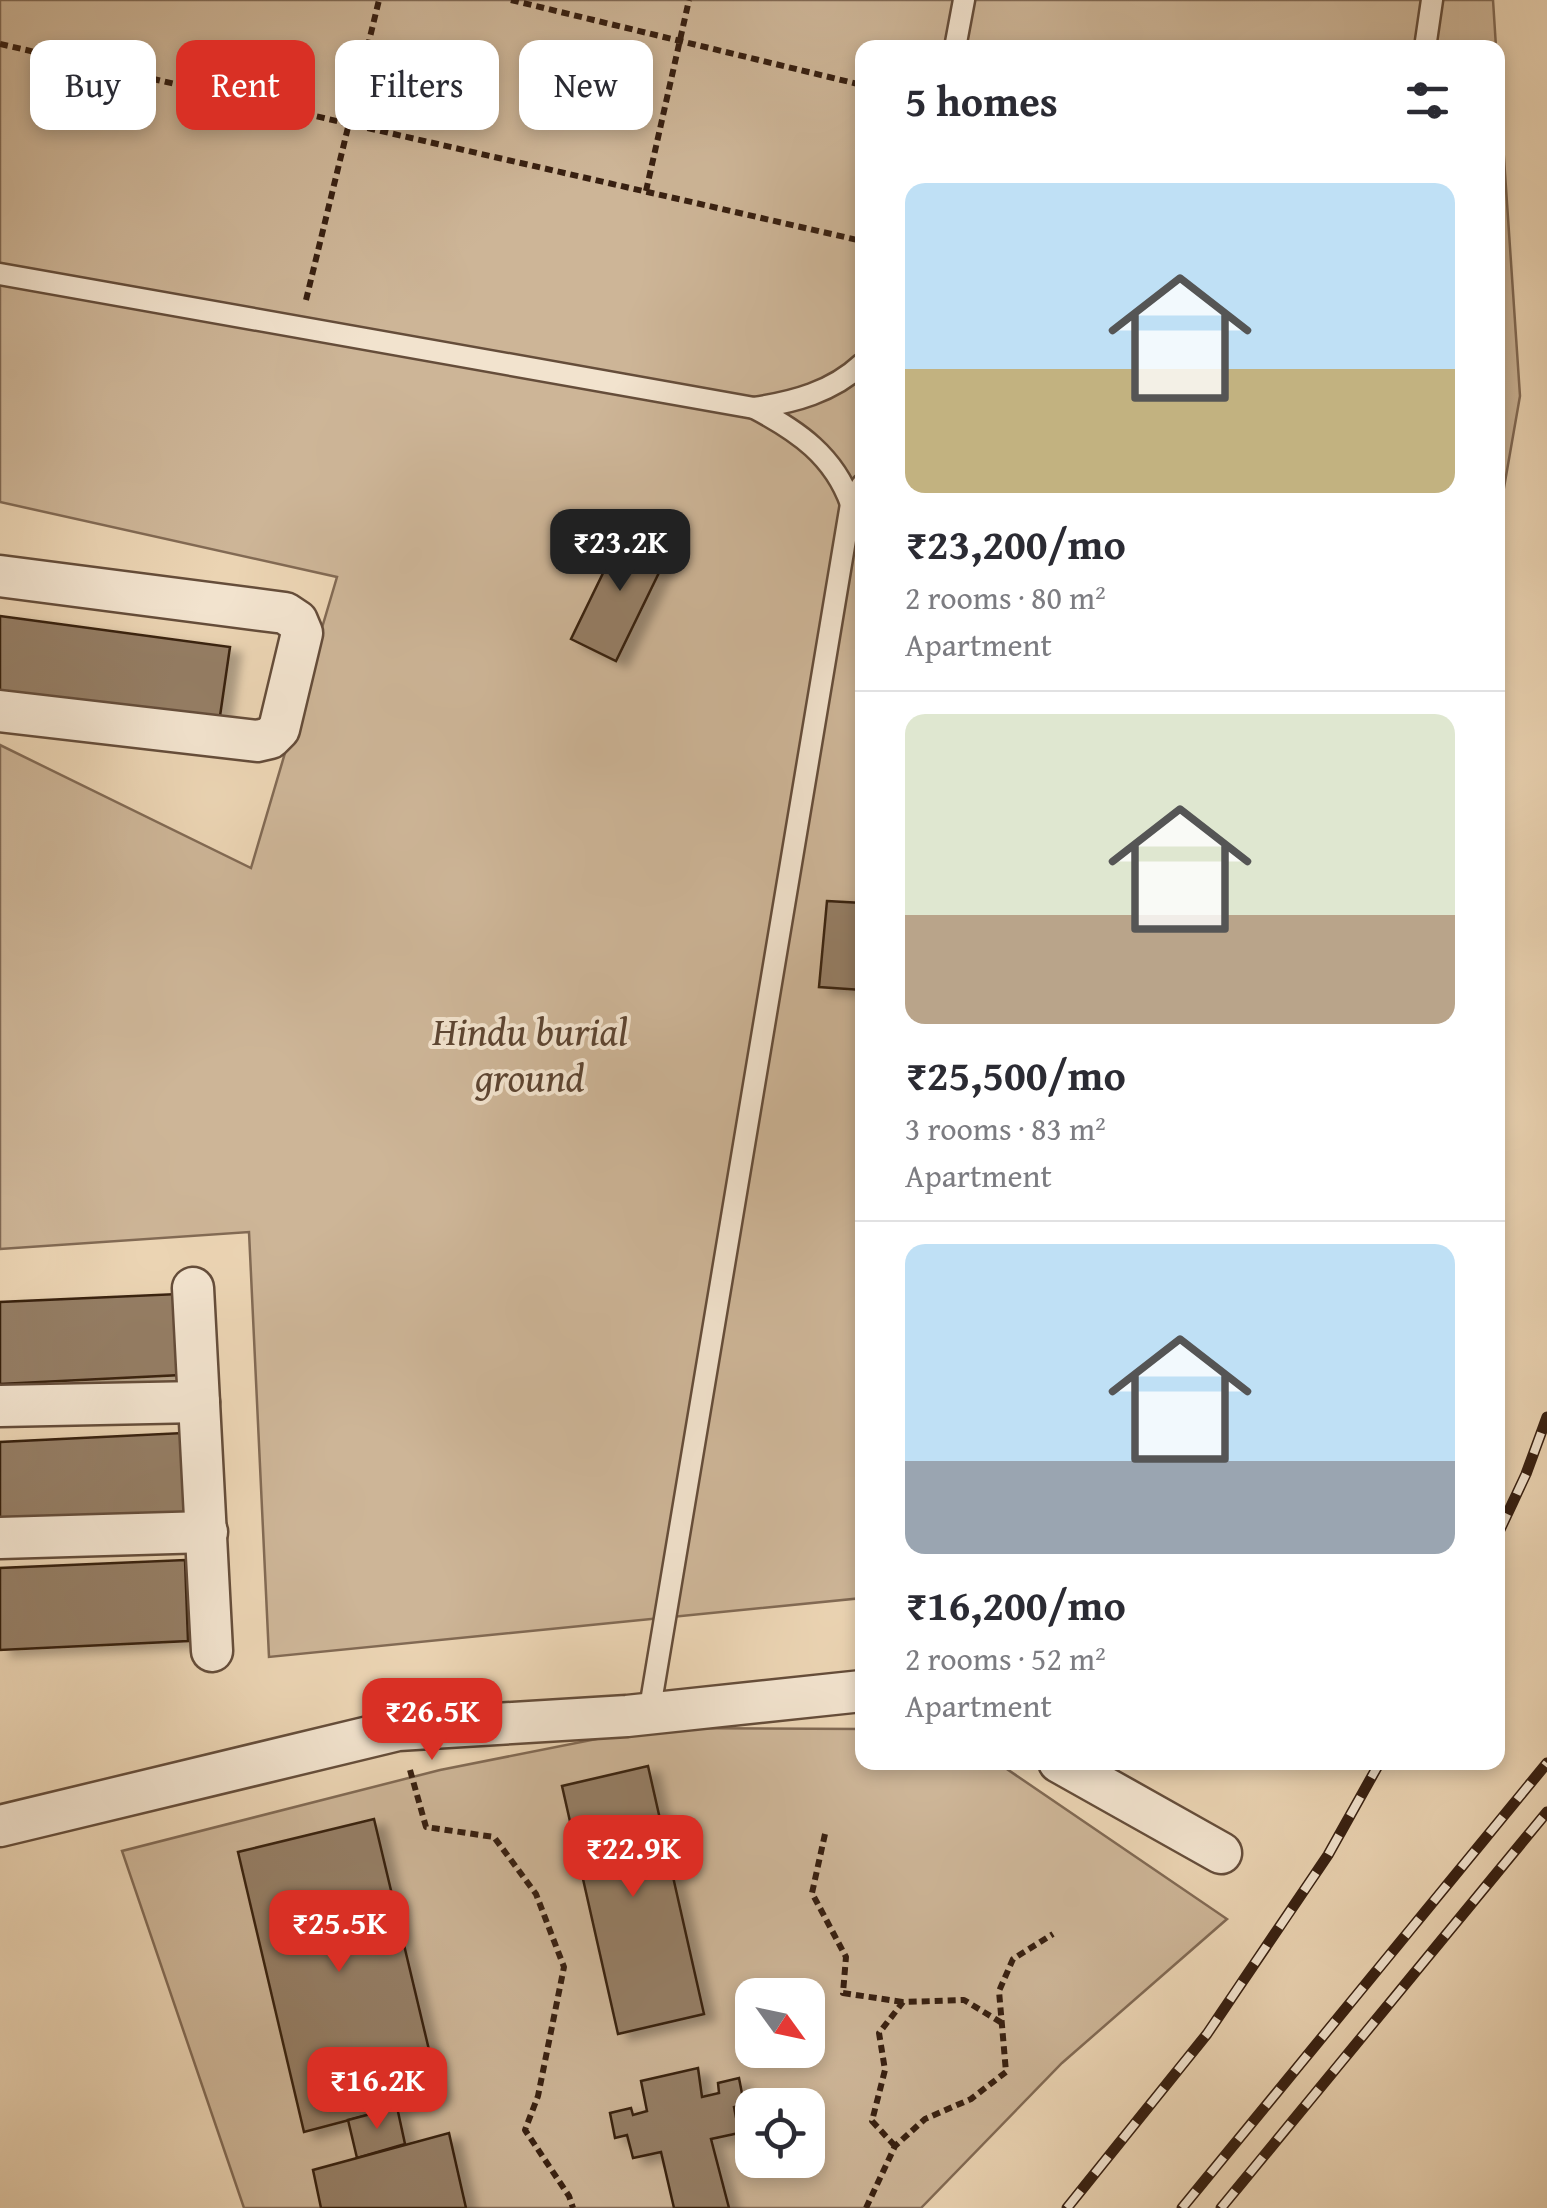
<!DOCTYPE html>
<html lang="en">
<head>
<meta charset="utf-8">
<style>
	:root { --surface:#fff; --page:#f2f2f3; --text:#2b2b33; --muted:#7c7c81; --line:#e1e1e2; --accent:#d93025 }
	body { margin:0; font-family:"Gentium Book Plus",serif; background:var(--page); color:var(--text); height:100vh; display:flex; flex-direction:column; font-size:38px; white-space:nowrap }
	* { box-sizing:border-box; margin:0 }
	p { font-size:32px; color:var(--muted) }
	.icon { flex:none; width:55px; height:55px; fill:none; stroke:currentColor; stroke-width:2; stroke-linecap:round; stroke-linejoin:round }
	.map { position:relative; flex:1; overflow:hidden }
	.side { position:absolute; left:855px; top:40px; width:650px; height:1730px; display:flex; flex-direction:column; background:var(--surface); border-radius:20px; box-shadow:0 5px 15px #0003 }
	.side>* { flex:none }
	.guide { position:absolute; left:30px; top:40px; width:675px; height:90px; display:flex; gap:20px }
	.needle { width:65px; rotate:123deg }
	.controls { position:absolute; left:735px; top:1978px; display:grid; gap:20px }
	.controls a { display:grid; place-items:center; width:90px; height:90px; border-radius:20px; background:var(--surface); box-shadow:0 5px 15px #0003; font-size:50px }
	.price { position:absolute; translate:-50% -85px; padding:0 22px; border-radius:20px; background:var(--accent); color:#fff; font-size:32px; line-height:65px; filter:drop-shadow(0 2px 5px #0008) }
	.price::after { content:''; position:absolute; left:50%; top:60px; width:30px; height:22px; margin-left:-15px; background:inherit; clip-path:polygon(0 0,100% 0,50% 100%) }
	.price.on { background:#222; color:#fff }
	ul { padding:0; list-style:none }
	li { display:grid; align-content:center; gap:20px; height:530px; padding:0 50px }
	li+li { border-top:2px solid var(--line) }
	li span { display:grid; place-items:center; height:310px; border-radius:20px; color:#555 }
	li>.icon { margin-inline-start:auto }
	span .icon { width:180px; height:180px; fill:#fffc; stroke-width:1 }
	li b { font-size:42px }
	h2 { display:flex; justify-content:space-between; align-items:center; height:120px; padding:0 50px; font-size:42px }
	.tag { padding:0 35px; border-radius:20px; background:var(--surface); box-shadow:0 5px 15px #0003; font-size:35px; line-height:90px }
	.tag.on { background:var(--accent); color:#fff }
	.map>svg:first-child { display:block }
	.green { fill:#cdb597; stroke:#826a54; stroke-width:2.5; fill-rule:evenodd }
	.building { fill:#957e65; stroke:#382011; stroke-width:2.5; filter:url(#shadow) }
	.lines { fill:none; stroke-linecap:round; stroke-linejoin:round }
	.lane-casing { stroke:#654d3a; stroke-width:25 }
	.street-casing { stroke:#654d3a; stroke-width:45 }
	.path { stroke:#382011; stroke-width:6; stroke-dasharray:8 5; stroke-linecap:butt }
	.lane { stroke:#f2e3ce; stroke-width:20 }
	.street { stroke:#f2e3ce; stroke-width:40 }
	.rail-casing { stroke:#382011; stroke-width:11 }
	.rail { stroke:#f2e3ce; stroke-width:8; stroke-dasharray:22; stroke-linecap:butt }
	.labels { text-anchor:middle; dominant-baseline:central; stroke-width:8; stroke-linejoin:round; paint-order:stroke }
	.park-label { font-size:40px; font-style:italic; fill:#5d4532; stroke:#f2e3ce }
</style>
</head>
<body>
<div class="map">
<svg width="1547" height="2208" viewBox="0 0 1547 2208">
	<defs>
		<filter id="shadow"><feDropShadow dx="11" dy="6" stdDeviation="5" flood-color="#0004"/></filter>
	</defs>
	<rect width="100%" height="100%" fill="#ebd4b3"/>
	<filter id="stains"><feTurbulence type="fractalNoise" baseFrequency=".002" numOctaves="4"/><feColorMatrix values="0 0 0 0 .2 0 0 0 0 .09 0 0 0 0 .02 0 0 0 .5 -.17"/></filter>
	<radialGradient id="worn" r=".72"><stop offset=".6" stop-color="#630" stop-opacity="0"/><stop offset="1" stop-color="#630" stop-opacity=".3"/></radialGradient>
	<g class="green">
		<polygon points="0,0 1493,0 1496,47 862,48 862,1598 269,1657 249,1232 0,1249 0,745 251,868 337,577 0,502"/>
		<polygon points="1498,69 1520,396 1498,522"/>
		<path d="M652,1728L862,1729V1762L998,1763L1227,1919L1062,2063L921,2208H244L122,1851L440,1770ZM752,1995H808V2050H752ZM752,2105H808V2160H752Z"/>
	</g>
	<g class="building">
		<polygon points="625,528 670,550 616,661 571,639"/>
		<polygon points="0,616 230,647 219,723 0,693"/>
		<polygon points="827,901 862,903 862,990 819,987"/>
		<polygon points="178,1294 181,1375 0,1384 0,1302"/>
		<polygon points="183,1433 186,1515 0,1523 0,1442"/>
		<polygon points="185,1560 188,1641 0,1650 0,1568"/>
		<polygon points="648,1766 704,2014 618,2034 562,1786"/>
		<polygon points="374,1819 440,2096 304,2132 238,1852"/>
		<polygon points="698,2068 702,2097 719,2093 718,2083 739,2078 744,2104 734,2107 739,2133 711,2139 729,2208 674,2208 661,2152 633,2158 627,2135 615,2138 610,2113 631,2108 633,2115 647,2111 641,2081"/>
		<polygon points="397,2107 405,2144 357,2158 348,2120"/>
		<polygon points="449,2133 466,2208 321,2208 313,2170"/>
	</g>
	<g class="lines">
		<g class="lane-casing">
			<g id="lane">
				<polyline points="955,48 964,0"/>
				<polyline points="1425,48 1432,0"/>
				<path d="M0,274L754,408C798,431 834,456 851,504"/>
				<path d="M754,408C794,402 832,392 862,364"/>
				<polyline points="649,1714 851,504 862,485"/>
			</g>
		</g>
		<g class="street-casing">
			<g id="street">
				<polyline points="0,576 285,613 297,621 302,633 279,729 270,738 257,741 0,711"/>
				<polyline points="193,1288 212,1651"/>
				<polyline points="0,1406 199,1402"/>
				<polyline points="0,1538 207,1532"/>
				<polyline points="1059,1762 1221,1853"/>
				<polyline points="0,1826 398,1730 627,1716 862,1691"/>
			</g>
		</g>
		<g class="path">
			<polyline points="511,0 862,85"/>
			<polyline points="0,44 862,241"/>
			<polyline points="646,191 689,0"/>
			<polyline points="306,300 379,0"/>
			<polyline points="410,1770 426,1827 494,1837 536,1894 564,1967 538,2096 525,2130 569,2196 573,2208"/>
			<polyline points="825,1834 812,1893 846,1957 843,1993 903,2002"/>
			<polyline points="895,2146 872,2121 885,2070 879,2033 903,2002 964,2000 1002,2023"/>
			<polyline points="866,2208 895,2146 925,2119 971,2099 1006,2072 999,1991 1013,1959 1053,1934"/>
		</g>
		<use href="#lane" class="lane"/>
		<use href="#street" class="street"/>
		<g class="rail-casing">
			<g id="rail">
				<polyline points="1498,1534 1526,1474 1547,1417"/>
				<polyline points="1067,2208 1207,2034 1328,1855 1380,1762"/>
				<polyline points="1182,2208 1547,1763"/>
				<polyline points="1221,2208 1547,1812"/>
			</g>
		</g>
		<use href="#rail" class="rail"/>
	</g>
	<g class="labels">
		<g class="park-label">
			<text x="530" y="1030">Hindu burial<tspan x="530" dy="46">ground</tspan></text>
		</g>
	</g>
	<rect width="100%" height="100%" filter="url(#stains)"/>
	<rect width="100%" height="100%" fill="url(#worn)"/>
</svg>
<div class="controls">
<a><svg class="needle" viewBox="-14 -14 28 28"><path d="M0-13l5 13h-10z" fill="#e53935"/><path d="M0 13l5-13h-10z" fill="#7c7c81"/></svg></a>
<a><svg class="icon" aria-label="locate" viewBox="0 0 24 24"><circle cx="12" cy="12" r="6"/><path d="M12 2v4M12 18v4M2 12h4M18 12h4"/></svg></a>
</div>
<b class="price on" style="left:620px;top:594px">₹23.2K</b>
<b class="price" style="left:432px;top:1763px">₹26.5K</b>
<b class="price" style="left:633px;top:1900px">₹22.9K</b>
<b class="price" style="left:339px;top:1975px">₹25.5K</b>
<b class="price" style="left:377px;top:2132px">₹16.2K</b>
<div class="guide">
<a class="tag">Buy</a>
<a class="tag on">Rent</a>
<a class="tag">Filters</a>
<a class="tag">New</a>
</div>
<section class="side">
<h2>5 homes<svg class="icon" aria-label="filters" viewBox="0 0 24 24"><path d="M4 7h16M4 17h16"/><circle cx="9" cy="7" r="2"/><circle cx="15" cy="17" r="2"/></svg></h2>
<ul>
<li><span style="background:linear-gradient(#bfe0f5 60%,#c2b280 0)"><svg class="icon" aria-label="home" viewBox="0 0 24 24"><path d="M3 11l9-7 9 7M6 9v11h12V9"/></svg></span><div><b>₹23,200/mo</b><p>2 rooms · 80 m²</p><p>Apartment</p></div></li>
<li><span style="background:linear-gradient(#dfe7d0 65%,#b9a48a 0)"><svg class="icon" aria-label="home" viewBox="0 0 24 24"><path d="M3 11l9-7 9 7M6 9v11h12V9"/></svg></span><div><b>₹25,500/mo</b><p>3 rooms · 83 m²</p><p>Apartment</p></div></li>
<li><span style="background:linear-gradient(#bfe0f5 70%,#9aa5b1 0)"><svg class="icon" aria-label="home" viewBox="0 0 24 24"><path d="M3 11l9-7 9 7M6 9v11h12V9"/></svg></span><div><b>₹16,200/mo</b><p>2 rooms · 52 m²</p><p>Apartment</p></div></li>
</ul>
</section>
</div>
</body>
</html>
